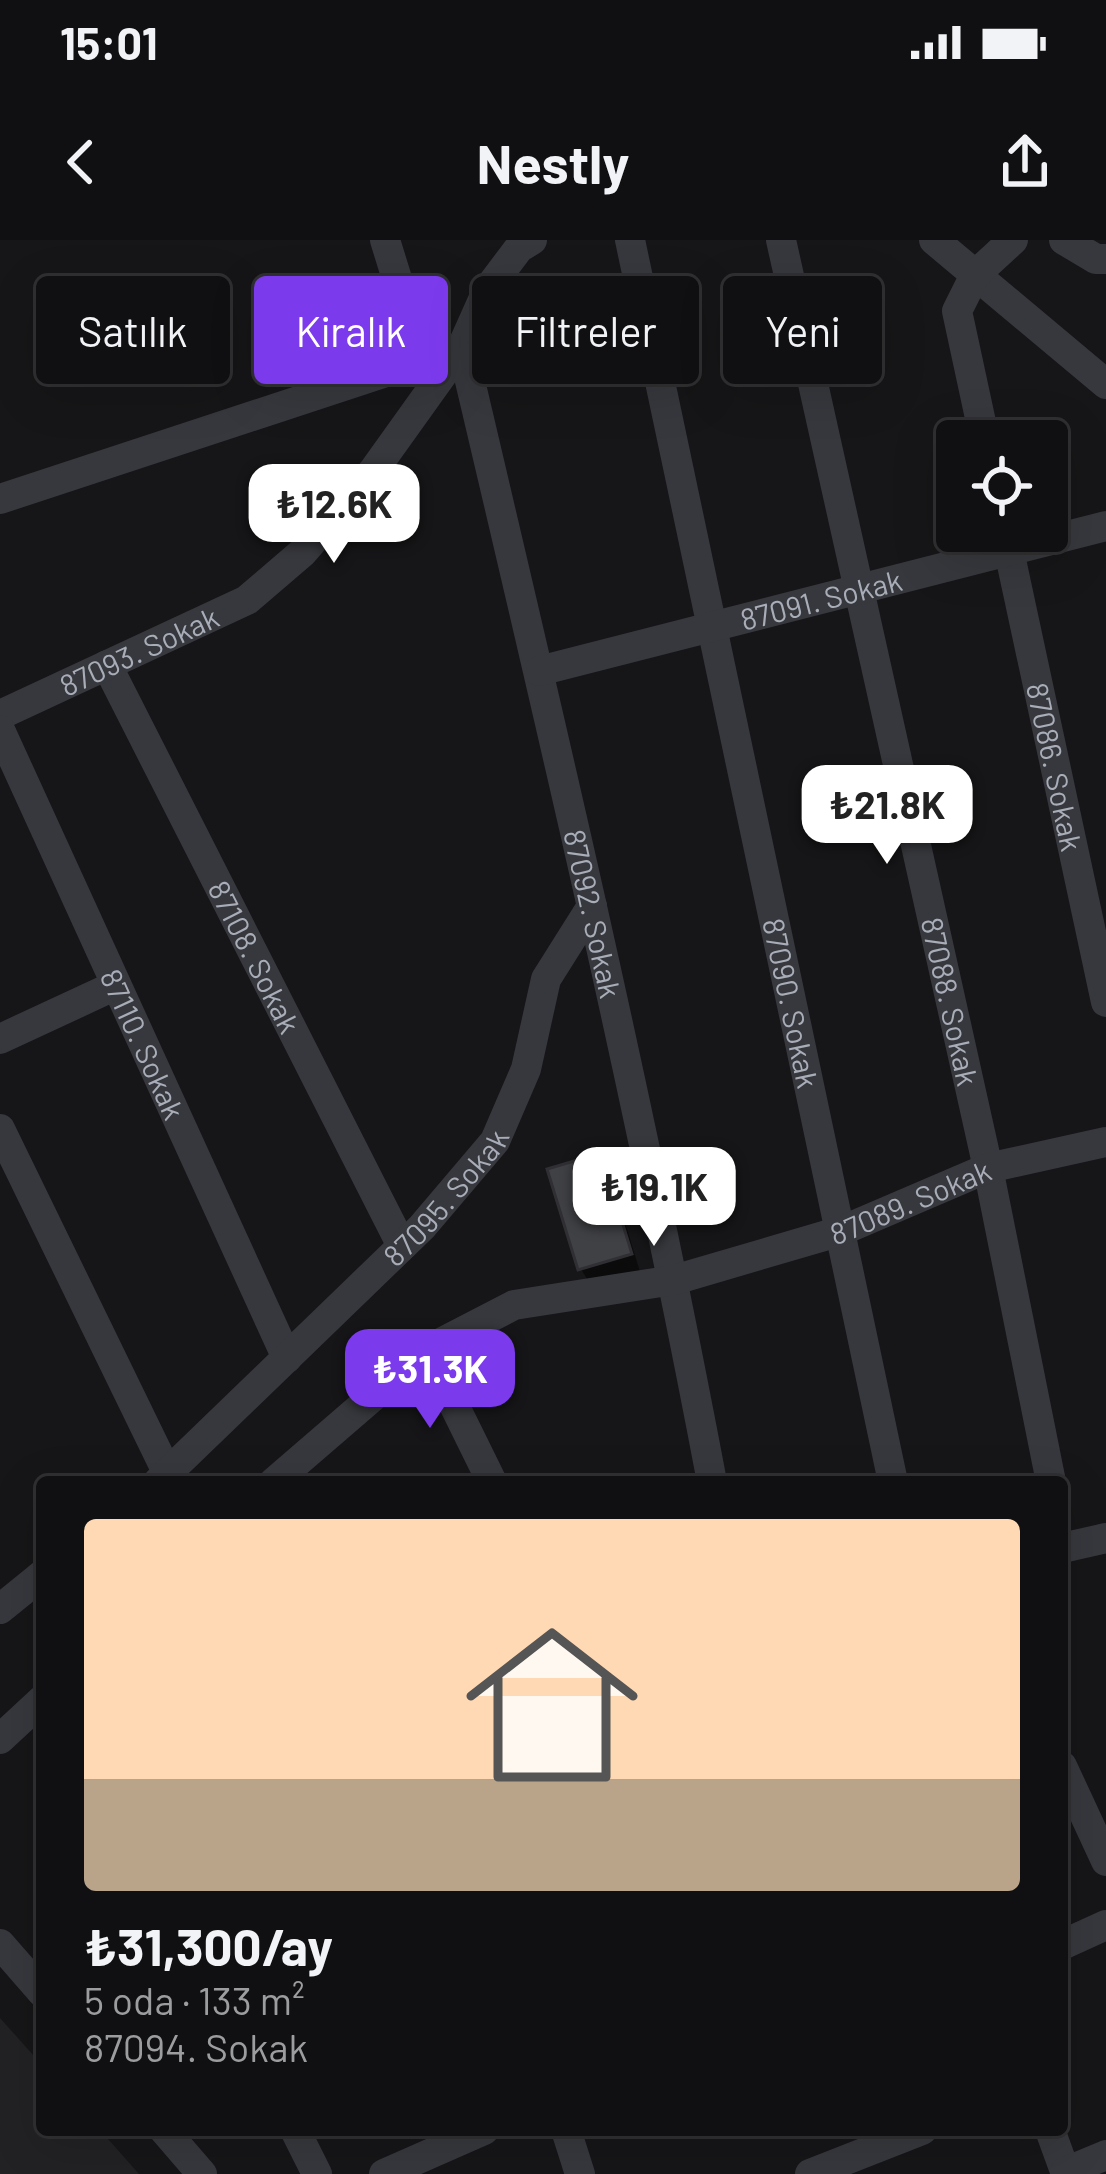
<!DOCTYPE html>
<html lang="tr">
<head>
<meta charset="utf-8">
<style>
	:root { --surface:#101012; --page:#19191b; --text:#f1f3f6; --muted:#9c9d9f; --line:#303032; --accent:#7c3aed }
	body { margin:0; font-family:Barlow,sans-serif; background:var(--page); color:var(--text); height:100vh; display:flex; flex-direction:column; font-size:45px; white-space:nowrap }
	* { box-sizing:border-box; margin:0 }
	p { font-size:39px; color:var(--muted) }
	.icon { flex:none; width:66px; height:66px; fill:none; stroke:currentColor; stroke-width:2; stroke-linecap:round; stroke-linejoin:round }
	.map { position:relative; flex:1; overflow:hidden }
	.sheet { position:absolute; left:36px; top:1236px; width:1032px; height:660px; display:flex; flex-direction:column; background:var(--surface); border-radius:12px; box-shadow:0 12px 48px #0002,0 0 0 3px var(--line) }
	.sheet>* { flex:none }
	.guide { position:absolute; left:36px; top:36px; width:1035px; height:108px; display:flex; gap:24px }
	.buttons { position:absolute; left:936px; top:180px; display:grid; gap:24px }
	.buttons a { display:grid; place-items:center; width:132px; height:132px; border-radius:12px; background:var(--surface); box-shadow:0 12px 48px #0002,0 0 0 3px var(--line); font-size:60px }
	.price { position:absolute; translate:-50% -102px; padding:0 27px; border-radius:24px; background:#fff; color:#222; font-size:39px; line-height:78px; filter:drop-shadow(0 3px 6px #0008) }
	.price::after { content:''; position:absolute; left:50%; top:72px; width:36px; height:27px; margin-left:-18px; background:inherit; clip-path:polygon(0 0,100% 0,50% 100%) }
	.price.current { background:var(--accent); color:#fff }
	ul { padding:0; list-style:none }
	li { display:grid; align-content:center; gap:24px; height:636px; padding:0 48px }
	li span { display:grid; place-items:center; height:372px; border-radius:12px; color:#555 }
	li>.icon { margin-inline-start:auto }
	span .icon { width:216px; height:216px; fill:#fffc; stroke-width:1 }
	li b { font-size:51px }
	.pill { padding:0 42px; border-radius:12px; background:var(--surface); box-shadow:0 12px 48px #0002,0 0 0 3px var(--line); font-size:42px; line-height:108px }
	.pill.current { background:var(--accent); color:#fff }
	.status { display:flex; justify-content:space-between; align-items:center; height:84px; padding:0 60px; background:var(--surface); direction:ltr }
	.status svg { height:33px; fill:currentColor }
	header { display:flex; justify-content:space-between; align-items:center; height:156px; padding:0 48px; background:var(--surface); font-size:54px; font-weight:700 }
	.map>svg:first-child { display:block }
	.built { fill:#222225 }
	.shadow { fill:#0007 }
	.building { fill:#404145; stroke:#303034; stroke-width:3 }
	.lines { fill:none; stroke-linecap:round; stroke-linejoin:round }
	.minor { stroke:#37383d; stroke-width:30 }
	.labels { text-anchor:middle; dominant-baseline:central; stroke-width:10; stroke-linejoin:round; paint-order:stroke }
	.street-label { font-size:30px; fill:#a8adb8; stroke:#111113 }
</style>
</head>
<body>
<div class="status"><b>15:01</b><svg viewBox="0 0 49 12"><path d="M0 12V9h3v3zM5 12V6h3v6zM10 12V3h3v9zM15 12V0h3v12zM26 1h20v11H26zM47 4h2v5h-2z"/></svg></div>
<header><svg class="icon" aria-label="back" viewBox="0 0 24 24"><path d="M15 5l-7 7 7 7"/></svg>Nestly<svg class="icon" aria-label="share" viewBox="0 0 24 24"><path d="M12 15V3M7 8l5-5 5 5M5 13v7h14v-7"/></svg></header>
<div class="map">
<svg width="1106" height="1934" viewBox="0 0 1106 1934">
	<rect width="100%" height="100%" fill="#161618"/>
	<polygon class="built" points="0,1778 42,1825 42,1890 100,1890 139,1934 0,1934"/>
	<polygon class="shadow" points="600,917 611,936 641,1035 593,1049 581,1029 551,931"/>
	<polygon class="building" points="601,913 632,1014 578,1030 547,929"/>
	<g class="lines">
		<g class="minor">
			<polyline points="385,0 422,120"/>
			<path id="s1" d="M630,0L893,1242"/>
			<path id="s2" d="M781,0L988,928L1051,1242"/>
			<polyline points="934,0 1106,144"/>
			<polyline points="1064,0 1096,19 1106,19"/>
			<polyline points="985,201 957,71 975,35 1013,0"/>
			<path id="s3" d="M0,259L462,107C551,484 640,861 712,1242"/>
			<path id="s4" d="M1005,292L1106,762"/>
			<path id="s5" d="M107,425L402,1006"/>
			<path id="s6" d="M539,431L1106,286"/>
			<path id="s7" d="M0,475L247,360L303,312L374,230L462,107L488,49L519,8L532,0"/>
			<path id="s8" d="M0,490L287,1118"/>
			<polyline points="0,799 114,746"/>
			<polyline points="0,889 168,1234"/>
			<polyline points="427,1110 492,1242"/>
			<path id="s9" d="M158,1242L422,987L495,901L526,829L546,739L592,666"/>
			<path id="s10" d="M274,1242L427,1110L514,1065L674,1040L841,991L988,928L1106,902"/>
			<polyline points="1062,1308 1106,1298"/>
			<polyline points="0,1369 42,1335"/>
			<polyline points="0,1499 42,1460"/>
			<polyline points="1062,1526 1106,1621"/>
			<polyline points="0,1704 42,1752"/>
			<polyline points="1062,1705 1106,1685"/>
			<polyline points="164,1890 202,1934"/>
			<polyline points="295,1890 317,1934"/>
			<polyline points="566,1890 580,1934"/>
			<polyline points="1050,1890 1066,1934"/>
			<polyline points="1065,1932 1106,1915"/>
			<polyline points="384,1934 484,1890"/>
			<polyline points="810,1934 922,1890"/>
		</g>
	</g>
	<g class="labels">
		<g class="street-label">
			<text stroke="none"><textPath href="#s6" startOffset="291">87091. Sokak</textPath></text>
			<text stroke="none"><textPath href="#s7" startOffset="153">87093. Sokak</textPath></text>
			<text stroke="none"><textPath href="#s4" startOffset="240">87086. Sokak</textPath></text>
			<text stroke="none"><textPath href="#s3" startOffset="1068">87092. Sokak</textPath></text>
			<text stroke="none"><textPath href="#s5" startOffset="327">87108. Sokak</textPath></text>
			<text stroke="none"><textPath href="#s2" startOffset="780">87088. Sokak</textPath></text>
			<text stroke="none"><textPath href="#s1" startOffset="780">87090. Sokak</textPath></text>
			<text stroke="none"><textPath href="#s8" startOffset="345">87110. Sokak</textPath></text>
			<text stroke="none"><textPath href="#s9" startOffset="405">87095. Sokak</textPath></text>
			<text stroke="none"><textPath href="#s10" startOffset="711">87089. Sokak</textPath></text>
		</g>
	</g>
</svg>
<div class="buttons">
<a><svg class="icon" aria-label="locate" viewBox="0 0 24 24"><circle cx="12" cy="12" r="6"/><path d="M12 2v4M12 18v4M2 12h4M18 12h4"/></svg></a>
</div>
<b class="price" style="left:334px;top:326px">₺12.6K</b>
<b class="price" style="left:887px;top:627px">₺21.8K</b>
<b class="price" style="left:654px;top:1009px">₺19.1K</b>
<b class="price current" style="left:430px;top:1191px">₺31.3K</b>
<div class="guide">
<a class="pill">Satılık</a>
<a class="pill current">Kiralık</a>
<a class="pill">Filtreler</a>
<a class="pill">Yeni</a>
</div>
<section class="sheet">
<ul>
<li><span style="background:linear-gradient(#ffd9b3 70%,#b9a48a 0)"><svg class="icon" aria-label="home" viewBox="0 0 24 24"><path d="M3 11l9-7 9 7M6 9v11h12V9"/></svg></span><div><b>₺31,300/ay</b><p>5 oda · 133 m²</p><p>87094. Sokak</p></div></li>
</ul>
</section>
</div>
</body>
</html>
